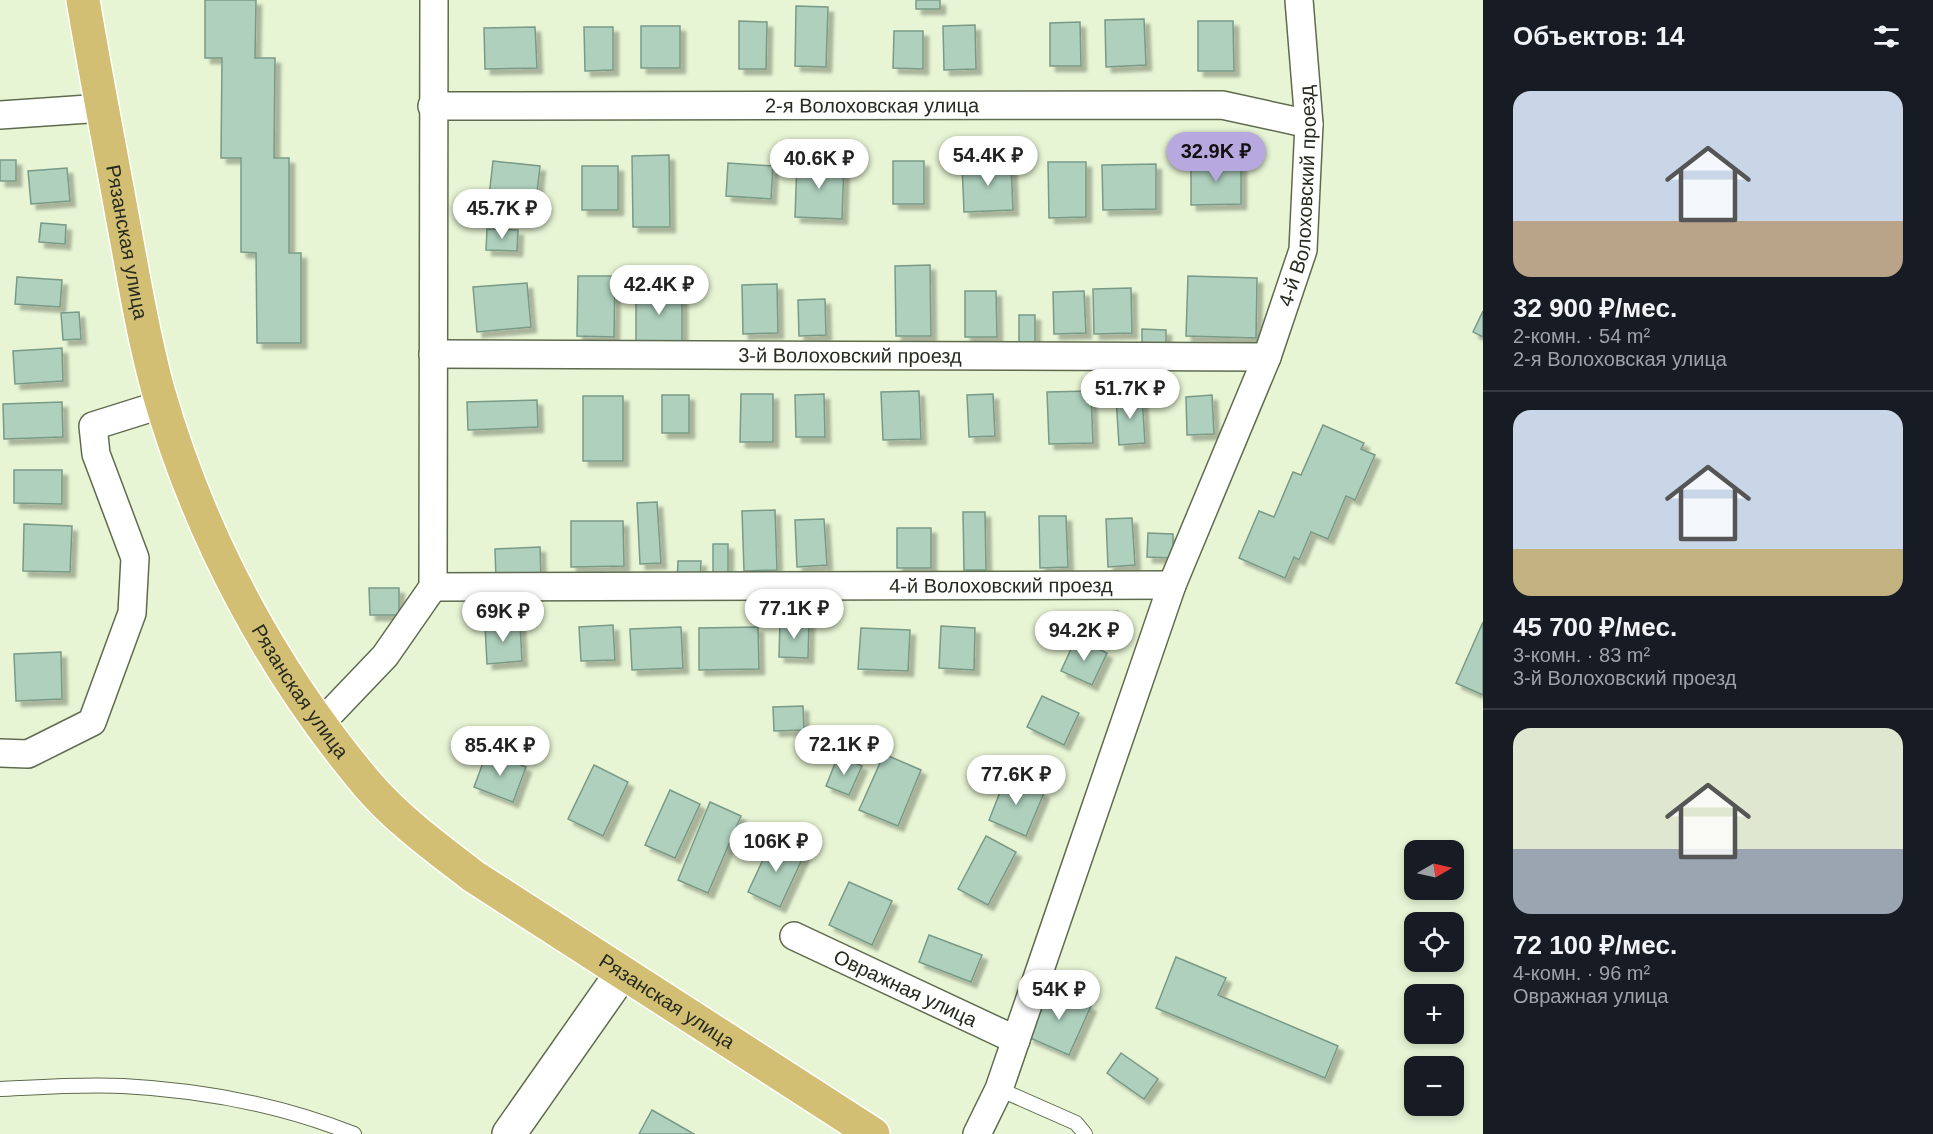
<!DOCTYPE html>
<html lang="ru">
<head>
<meta charset="utf-8">
<style>
	:root { --surface:#171b24; --page:#20242c; --text:#f1f3f6; --muted:#9ea1a6; --line:#363941; --accent:#b8a8e0 }
	body { margin:0; font-family:Arial,sans-serif; background:var(--page); color:var(--text); height:100vh; display:flex; flex-direction:column; font-size:22px; white-space:nowrap }
	* { box-sizing:border-box; margin:0 }
	p { font-size:20px; color:var(--muted) }
	.icon { flex:none; width:33px; height:33px; fill:none; stroke:currentColor; stroke-width:2; stroke-linecap:round; stroke-linejoin:round }
	.map { position:relative; flex:1; overflow:hidden }
	.details { display:flex; flex-direction:column; background:var(--surface); width:450px }
	.details>* { flex:none }
	.needle { width:39px; rotate:81deg }
	.controls { position:absolute; left:1404px; top:840px; display:grid; gap:12px }
	.controls a { display:grid; place-items:center; width:60px; height:60px; border-radius:12px; background:var(--surface); box-shadow:0 3px 9px #0003; font-size:30px }
	.price { position:absolute; translate:-50% -51px; padding:0 14px; border-radius:21px; background:#fff; color:#222; font-size:20px; line-height:39px; filter:drop-shadow(0 2px 3px #0008) }
	.price::after { content:''; position:absolute; left:50%; top:36px; width:18px; height:14px; margin-left:-9px; background:inherit; clip-path:polygon(0 0,100% 0,50% 100%) }
	.price.current { background:var(--accent); color:#111 }
	ul { padding:0; list-style:none }
	li { display:grid; align-content:center; gap:12px; height:318px; padding:0 30px }
	li+li { border-top:2px solid var(--line) }
	li span { display:grid; place-items:center; height:186px; border-radius:18px; color:#555 }
	li>.icon { margin-inline-start:auto }
	span .icon { width:108px; height:108px; fill:#fffc; stroke-width:1 }
	li b { font-size:26px }
	h2 { display:flex; justify-content:space-between; align-items:center; height:72px; padding:0 30px; font-size:26px }
	main { display:flex; flex:1; min-height:0 }
	.map>svg:first-child { display:block }
	.building { fill:#aed0bd; stroke:#799a87; stroke-width:1.5; filter:url(#shadow) }
	.lines { fill:none; stroke-linecap:round; stroke-linejoin:round }
	.lane-casing { stroke:#5f6b4e; stroke-width:16 }
	.street-casing { stroke:#5f6b4e; stroke-width:30 }
	.secondary-casing { stroke:#5f6b4e; stroke-width:36 }
	.primary-casing { stroke:#fff; stroke-width:36 }
	.lane { stroke:#fff; stroke-width:14 }
	.street { stroke:#fff; stroke-width:27 }
	.secondary { stroke:#fff; stroke-width:33 }
	.primary { stroke:#d3bf73; stroke-width:33 }
	.labels { text-anchor:middle; dominant-baseline:central; stroke-width:4.5; stroke-linejoin:round; paint-order:stroke }
	.street-label { font-size:20px; fill:#262b1f; stroke:#e7f5d4 }
</style>
</head>
<body>
<main>
<div class="map">
<svg width="1483" height="1134" viewBox="0 0 1483 1134">
	<defs>
		<filter id="shadow"><feDropShadow dx="5.5" dy="5.5" stdDeviation="1.5" flood-color="#0004"/></filter>
	</defs>
	<rect width="100%" height="100%" fill="#e7f5d4"/>
	<g class="building">
		<polygon points="205,0 256,0 255,58 275,58 274,158 289,158 289,253 301,253 301,343 257,343 256,253 241,252 241,158 221,158 222,58 205,58"/>
		<rect x="916" y="0" width="24" height="9"/>
		<polygon points="796,6 828,7 826,67 795,66"/>
		<polygon points="1144,19 1146,65 1106,67 1105,20"/>
		<polygon points="739,21 767,22 766,69 739,69"/>
		<polygon points="1198,21 1233,21 1234,71 1198,71"/>
		<polygon points="1080,22 1081,66 1050,66 1050,23"/>
		<polygon points="975,25 976,69 944,70 943,26"/>
		<rect x="641" y="26" width="39" height="42"/>
		<polygon points="535,27 537,68 485,69 484,28"/>
		<polygon points="584,27 613,27 613,70 585,71"/>
		<polygon points="894,31 923,31 923,69 893,68"/>
		<polygon points="669,155 670,227 633,227 632,156"/>
		<rect x="0" y="160" width="16" height="21"/>
		<polygon points="493,161 540,166 535,210 488,205"/>
		<polygon points="797,161 844,163 842,219 795,217"/>
		<rect x="893" y="161" width="31" height="43"/>
		<polygon points="1011,162 1013,210 964,212 962,164"/>
		<polygon points="1048,162 1086,162 1086,217 1049,218"/>
		<polygon points="1241,162 1241,204 1191,205 1191,163"/>
		<polygon points="728,163 773,166 771,199 726,196"/>
		<polygon points="1156,164 1156,209 1103,210 1102,165"/>
		<rect x="582" y="166" width="36" height="44"/>
		<polygon points="67,168 70,201 31,204 28,171"/>
		<polygon points="41,223 66,225 65,244 39,242"/>
		<polygon points="487,229 518,230 517,251 486,250"/>
		<polygon points="930,265 931,336 896,336 895,266"/>
		<polygon points="578,276 615,276 614,337 577,336"/>
		<polygon points="1188,276 1257,278 1256,338 1186,336"/>
		<polygon points="17,277 62,280 60,307 15,304"/>
		<polygon points="527,283 531,327 477,332 473,287"/>
		<polygon points="777,284 778,333 743,334 742,285"/>
		<polygon points="1131,288 1132,333 1094,334 1093,289"/>
		<polygon points="636,290 682,290 682,342 636,343"/>
		<polygon points="965,291 996,291 997,337 965,337"/>
		<polygon points="1084,291 1086,333 1054,334 1053,292"/>
		<polygon points="825,299 826,335 799,336 798,300"/>
		<polygon points="1483,311 1483,337 1473,332"/>
		<polygon points="79,312 81,339 63,340 61,313"/>
		<rect x="1019" y="315" width="16" height="32"/>
		<polygon points="1142,329 1166,330 1166,350 1142,350"/>
		<polygon points="62,348 63,381 15,384 13,351"/>
		<polygon points="919,391 921,439 883,440 881,392"/>
		<polygon points="1091,391 1093,443 1049,444 1047,392"/>
		<polygon points="741,394 773,394 773,442 740,442"/>
		<polygon points="824,394 825,437 796,437 795,395"/>
		<polygon points="993,394 995,436 969,437 967,395"/>
		<rect x="662" y="395" width="27" height="38"/>
		<polygon points="1212,395 1214,434 1187,435 1186,397"/>
		<rect x="583" y="396" width="40" height="65"/>
		<polygon points="1142,396 1145,443 1119,445 1116,398"/>
		<polygon points="537,400 538,427 468,430 467,402"/>
		<polygon points="62,402 63,437 4,439 3,404"/>
		<polygon points="1323,425 1364,443 1361,449 1375,455 1355,500 1346,496 1328,539 1311,532 1299,560 1294,557 1285,578 1239,558 1259,511 1274,517 1293,472 1301,475"/>
		<polygon points="14,470 62,470 62,504 14,503"/>
		<polygon points="657,502 661,563 640,564 637,503"/>
		<polygon points="775,510 777,570 744,571 742,511"/>
		<polygon points="963,512 985,512 986,570 964,570"/>
		<polygon points="1039,516 1066,516 1068,567 1040,568"/>
		<polygon points="1132,518 1135,565 1108,567 1106,519"/>
		<polygon points="824,519 827,565 797,567 795,520"/>
		<polygon points="571,521 623,521 624,566 571,567"/>
		<polygon points="24,524 72,526 70,572 23,571"/>
		<rect x="897" y="528" width="34" height="40"/>
		<polygon points="1148,533 1173,534 1173,558 1147,557"/>
		<rect x="713" y="544" width="15" height="29"/>
		<polygon points="540,547 541,580 496,581 495,549"/>
		<polygon points="678,561 701,561 700,581 677,581"/>
		<polygon points="369,588 399,588 399,615 370,615"/>
		<polygon points="1118,611 1120,631 1101,633 1099,613"/>
		<polygon points="780,621 809,622 808,658 779,657"/>
		<polygon points="1483,622 1483,695 1456,683"/>
		<polygon points="520,623 522,661 487,664 485,625"/>
		<polygon points="613,625 615,660 581,661 579,627"/>
		<polygon points="941,626 975,628 974,670 939,668"/>
		<polygon points="681,627 683,668 632,670 630,629"/>
		<polygon points="758,627 759,669 699,670 699,628"/>
		<polygon points="861,628 910,630 908,671 858,669"/>
		<polygon points="1076,638 1107,653 1092,685 1061,671"/>
		<polygon points="61,652 62,699 16,701 14,654"/>
		<polygon points="1042,696 1079,713 1064,745 1027,727"/>
		<polygon points="803,706 804,730 774,731 773,707"/>
		<polygon points="487,752 526,767 513,802 474,787"/>
		<polygon points="884,754 921,770 898,826 859,810"/>
		<polygon points="838,756 862,766 849,795 826,786"/>
		<polygon points="594,765 628,782 603,836 568,819"/>
		<polygon points="1006,777 1044,793 1026,836 989,820"/>
		<polygon points="670,790 700,804 675,858 645,845"/>
		<polygon points="710,802 741,816 708,893 678,880"/>
		<polygon points="986,836 1016,852 988,905 958,889"/>
		<polygon points="772,840 804,855 780,907 748,892"/>
		<polygon points="849,882 892,901 872,945 829,925"/>
		<polygon points="929,935 982,955 971,982 919,962"/>
		<polygon points="1176,957 1226,978 1218,995 1338,1046 1325,1078 1156,1008"/>
		<polygon points="1050,987 1091,1006 1069,1055 1028,1037"/>
		<polygon points="1121,1053 1158,1079 1144,1099 1107,1073"/>
		<polygon points="652,1110 694,1134 639,1134"/>
	</g>
	<g class="lines">
		<g class="lane-casing">
			<g id="lane">
				<path d="M0,1089C41,1087 82,1084 123,1086C201,1090 281,1105 354,1134"/>
				<polyline points="999,1089 1076,1123 1085,1134"/>
			</g>
		</g>
		<g class="street-casing">
			<g id="street">
				<path id="s1" d="M432,106L1222,105L1309,124"/>
				<polyline points="0,115 103,108"/>
				<path id="s2" d="M433,354L1267,357"/>
				<path id="s3" d="M433,587L1172,585"/>
				<polyline points="321,723 385,656 433,587 434,0"/>
				<polyline points="0,753 28,754 92,722 132,613 135,558 96,454 93,426 163,404"/>
				<path id="s4" d="M794,936L1016,1040"/>
				<path id="s5" d="M977,1134L999,1089L1172,585L1267,357L1303,250L1309,124L1299,0"/>
			</g>
		</g>
		<g class="secondary-casing">
			<polyline id="secondary" points="509,1134 622,973"/>
		</g>
		<g class="primary-casing">
			<g id="primary">
				<path id="s6" d="M83,0C95,72 109,143 122,215C133,273 142,332 158,390C199,534 271,670 368,785C398,820 437,848 473,876L873,1134"/>
			</g>
		</g>
		<use href="#lane" class="lane"/>
		<use href="#street" class="street"/>
		<use href="#secondary" class="secondary"/>
		<use href="#primary" class="primary"/>
	</g>
	<g class="labels">
		<g class="street-label">
			<text stroke="none"><textPath href="#s1" startOffset="440">2-я Волоховская улица</textPath></text>
			<text stroke="none"><textPath href="#s5" startOffset="996">4-й Волоховский проезд</textPath></text>
			<text stroke="none"><textPath href="#s6" startOffset="246">Рязанская улица</textPath></text>
			<text stroke="none"><textPath href="#s2" startOffset="417">3-й Волоховский проезд</textPath></text>
			<text stroke="none"><textPath href="#s3" startOffset="568">4-й Волоховский проезд</textPath></text>
			<text stroke="none"><textPath href="#s6" startOffset="732">Рязанская улица</textPath></text>
			<text stroke="none"><textPath href="#s4" startOffset="123">Овражная улица</textPath></text>
			<text stroke="none"><textPath href="#s6" startOffset="1218">Рязанская улица</textPath></text>
		</g>
	</g>
</svg>
<div class="controls">
<a><svg class="needle" viewBox="-14 -14 28 28"><path d="M0-13l5 13h-10z" fill="#e53935"/><path d="M0 13l5-13h-10z" fill="#9ea1a6"/></svg></a>
<a><svg class="icon" aria-label="locate" viewBox="0 0 24 24"><circle cx="12" cy="12" r="6"/><path d="M12 2v4M12 18v4M2 12h4M18 12h4"/></svg></a>
<a>+</a>
<a>−</a>
</div>
<b class="price current" style="left:1216px;top:183px">32.9K ₽</b>
<b class="price" style="left:988px;top:187px">54.4K ₽</b>
<b class="price" style="left:819px;top:190px">40.6K ₽</b>
<b class="price" style="left:502px;top:240px">45.7K ₽</b>
<b class="price" style="left:659px;top:316px">42.4K ₽</b>
<b class="price" style="left:1130px;top:420px">51.7K ₽</b>
<b class="price" style="left:794px;top:640px">77.1K ₽</b>
<b class="price" style="left:503px;top:643px">69K ₽</b>
<b class="price" style="left:1084px;top:662px">94.2K ₽</b>
<b class="price" style="left:844px;top:776px">72.1K ₽</b>
<b class="price" style="left:500px;top:777px">85.4K ₽</b>
<b class="price" style="left:1016px;top:806px">77.6K ₽</b>
<b class="price" style="left:776px;top:873px">106K ₽</b>
<b class="price" style="left:1059px;top:1021px">54K ₽</b>
</div>
<section class="details">
<h2>Объектов: 14<svg class="icon" aria-label="filters" viewBox="0 0 24 24"><path d="M4 7h16M4 17h16"/><circle cx="9" cy="7" r="2"/><circle cx="15" cy="17" r="2"/></svg></h2>
<ul>
<li><span style="background:linear-gradient(#c9d6e8 70%,#b9a48a 0)"><svg class="icon" aria-label="home" viewBox="0 0 24 24"><path d="M3 11l9-7 9 7M6 9v11h12V9"/></svg></span><div><b>32 900 ₽/мес.</b><p>2-комн. · 54 m²</p><p>2-я Волоховская улица</p></div></li>
<li><span style="background:linear-gradient(#c9d6e8 75%,#c2b280 0)"><svg class="icon" aria-label="home" viewBox="0 0 24 24"><path d="M3 11l9-7 9 7M6 9v11h12V9"/></svg></span><div><b>45 700 ₽/мес.</b><p>3-комн. · 83 m²</p><p>3-й Волоховский проезд</p></div></li>
<li><span style="background:linear-gradient(#dfe7d0 65%,#9aa5b1 0)"><svg class="icon" aria-label="home" viewBox="0 0 24 24"><path d="M3 11l9-7 9 7M6 9v11h12V9"/></svg></span><div><b>72 100 ₽/мес.</b><p>4-комн. · 96 m²</p><p>Овражная улица</p></div></li>
</ul>
</section>
</main>
</body>
</html>
